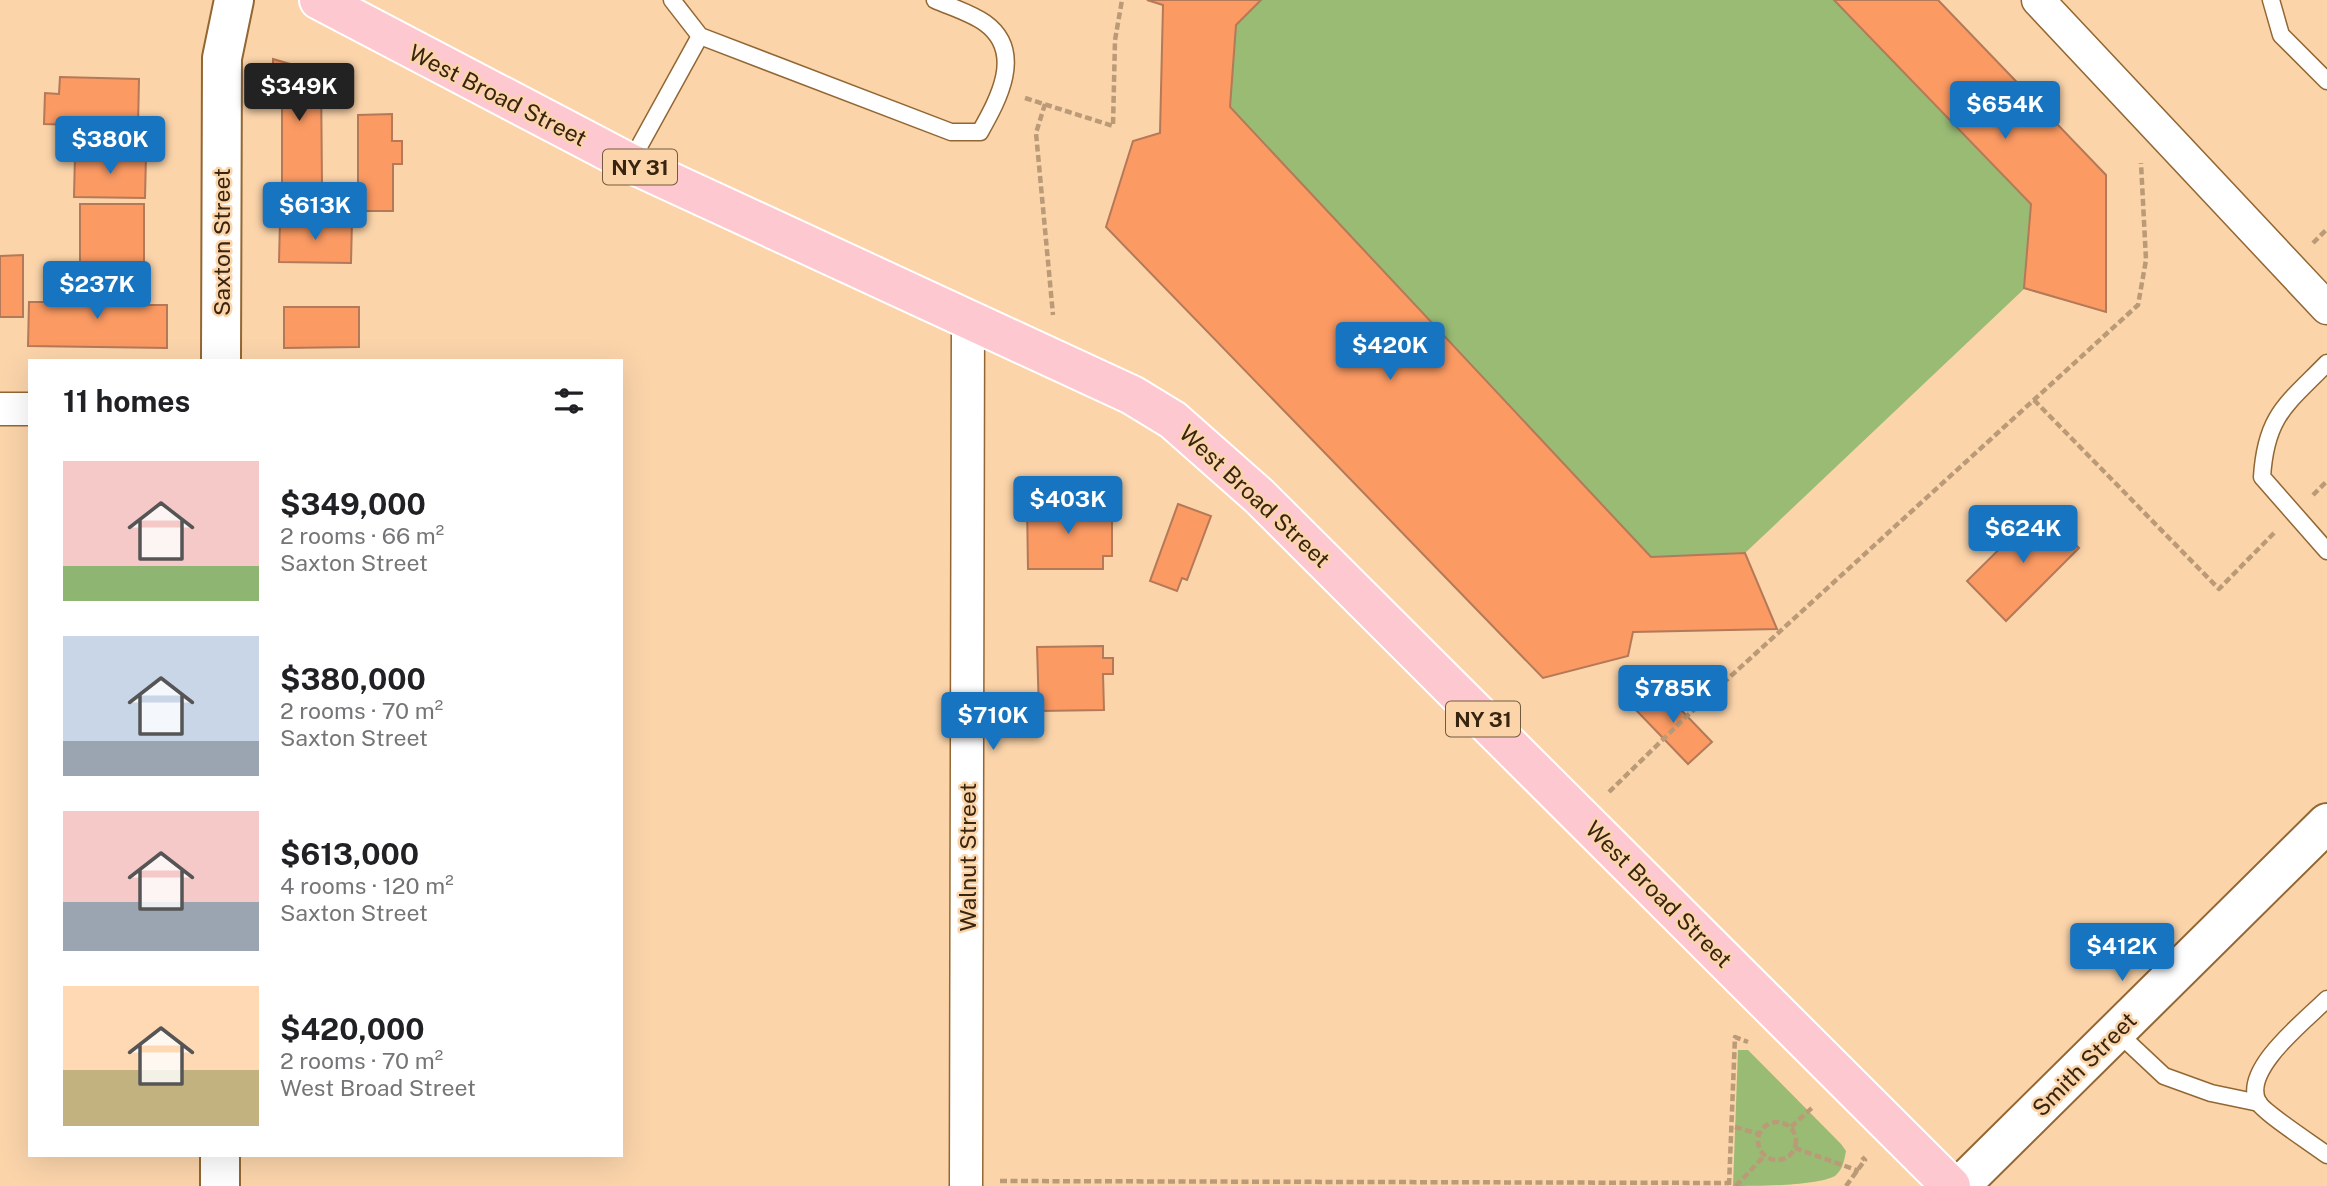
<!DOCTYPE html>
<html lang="en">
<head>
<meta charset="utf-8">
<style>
	:root { --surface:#fff; --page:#f2f2f2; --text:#202124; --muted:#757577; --accent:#1674c0 }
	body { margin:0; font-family:"Public Sans",sans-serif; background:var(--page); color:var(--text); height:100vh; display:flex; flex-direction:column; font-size:26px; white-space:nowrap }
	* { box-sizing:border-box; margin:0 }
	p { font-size:23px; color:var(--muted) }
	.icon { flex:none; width:38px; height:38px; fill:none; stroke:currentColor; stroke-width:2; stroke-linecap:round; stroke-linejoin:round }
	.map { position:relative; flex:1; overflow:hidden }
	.panel { position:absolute; left:28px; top:359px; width:595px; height:798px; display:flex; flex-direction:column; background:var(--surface); border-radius:0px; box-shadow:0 7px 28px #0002 }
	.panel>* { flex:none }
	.price { position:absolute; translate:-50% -60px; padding:0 16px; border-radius:7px; background:var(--accent); color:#fff; font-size:23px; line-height:46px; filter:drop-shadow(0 2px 4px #0008) }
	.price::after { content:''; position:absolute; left:50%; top:42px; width:21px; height:16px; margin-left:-10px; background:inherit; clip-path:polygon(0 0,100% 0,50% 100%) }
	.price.selected { background:#222; color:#fff }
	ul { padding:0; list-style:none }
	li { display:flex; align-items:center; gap:21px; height:175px; padding:0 35px }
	li span { display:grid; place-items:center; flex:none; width:196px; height:140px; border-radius:0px; color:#555 }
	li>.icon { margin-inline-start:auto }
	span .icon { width:84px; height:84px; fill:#fffc; stroke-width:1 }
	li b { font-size:30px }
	h2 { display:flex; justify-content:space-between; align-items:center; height:84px; padding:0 35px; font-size:30px }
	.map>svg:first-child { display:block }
	.green { fill:#99bb74 }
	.building { fill:#fb9a63; stroke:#b47958; stroke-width:2 }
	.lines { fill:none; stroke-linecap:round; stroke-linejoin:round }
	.lane-casing { stroke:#926733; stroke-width:19 }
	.street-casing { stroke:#926733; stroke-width:35 }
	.secondary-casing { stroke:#926733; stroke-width:42 }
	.primary-casing { stroke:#fff; stroke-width:42 }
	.path { stroke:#bb9a77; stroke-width:4.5; stroke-dasharray:7 3.5; stroke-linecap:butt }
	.lane { stroke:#fff; stroke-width:16 }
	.street { stroke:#fff; stroke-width:32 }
	.secondary { stroke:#fff; stroke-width:38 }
	.primary { stroke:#fec8d0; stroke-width:38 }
	.labels { text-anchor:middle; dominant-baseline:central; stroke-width:5; stroke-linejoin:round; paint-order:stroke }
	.shield { fill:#fbd4aa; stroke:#725a3e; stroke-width:2 }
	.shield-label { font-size:21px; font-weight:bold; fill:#382510 }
	.street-label { font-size:23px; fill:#382510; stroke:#fbd4aa }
</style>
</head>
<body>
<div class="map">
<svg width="2327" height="1186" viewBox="0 0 2327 1186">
	<rect width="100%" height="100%" fill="#fbd4aa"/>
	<g class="green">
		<polygon points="1147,0 1938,0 2106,175 2106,312 2024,289 1745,553 1777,629 1633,632 1628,656 1543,678 1106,227 1133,141 1160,133 1163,6"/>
		<path d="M1738,1050H1748L1841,1144L1846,1151C1844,1161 1843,1169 1835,1176C1816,1186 1757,1186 1733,1186Z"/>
	</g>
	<g class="building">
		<polygon points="1147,0 1261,0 1236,25 1230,107 1651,557 1745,553 1777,629 1633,632 1628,656 1543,678 1106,227 1133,141 1160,133 1163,5"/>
		<polygon points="1834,0 1938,0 2106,175 2106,312 2024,288 2031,204"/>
		<polygon points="273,59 321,73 322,186 282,186 282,108 273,108"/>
		<polygon points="60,77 139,79 138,127 44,124 45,93 59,94"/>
		<polygon points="392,114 392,141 402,141 402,164 393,164 393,211 358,211 358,115"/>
		<polygon points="75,154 146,155 145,198 74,197"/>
		<rect x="80" y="204" width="64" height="60"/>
		<polygon points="280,220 352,221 351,263 279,262"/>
		<polygon points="23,255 23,317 0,317 0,256"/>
		<polygon points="50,291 143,292 143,305 167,305 167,348 28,346 29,302 50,302"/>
		<polygon points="284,307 359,307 359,347 284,348"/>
		<polygon points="1103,503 1103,517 1112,517 1112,556 1103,556 1103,569 1028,569 1027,504"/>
		<polygon points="1178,504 1211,516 1187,580 1182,578 1177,591 1150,581"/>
		<polygon points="2040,509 2079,548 2006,621 1967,581"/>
		<polygon points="1103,646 1103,658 1113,658 1113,674 1103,674 1104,710 1039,711 1037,647"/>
		<polygon points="1657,685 1712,742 1688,764 1634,708"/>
	</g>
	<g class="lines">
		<g class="lane-casing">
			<g id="lane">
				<path d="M672,0L700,36L951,132H980C998,100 1025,52 985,23C971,13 951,7 935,0"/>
				<polyline points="2271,0 2281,35 2327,81"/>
				<polyline points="630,163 700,36"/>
				<path d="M2327,363C2287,404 2266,415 2262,477L2327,551"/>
				<path d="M2327,999C2306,1020 2241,1070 2258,1102C2264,1113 2314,1145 2327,1155"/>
				<polyline points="2116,1031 2164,1076 2211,1093 2259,1103"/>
			</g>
		</g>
		<g class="street-casing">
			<g id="street">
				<polyline points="2038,0 2327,308"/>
				<polyline points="0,409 30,409"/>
				<polyline points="966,1186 968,318"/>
			</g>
		</g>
		<g class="secondary-casing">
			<g id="secondary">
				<polyline points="221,360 222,58 234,0"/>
				<polyline points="220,1186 220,1155"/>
				<polyline points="1960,1186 2327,823"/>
			</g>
		</g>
		<g class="primary-casing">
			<polyline id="primary" points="319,0 630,163 1132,395 1173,420 1259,496 1951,1186"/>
		</g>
		<g class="path">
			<polyline points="1025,98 1113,126 1115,40 1122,0"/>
			<polyline points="1045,104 1036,133 1053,315"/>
			<polyline points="2313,243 2327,229"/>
			<polyline points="2034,400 2219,589 2274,533"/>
			<polyline points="2313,495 2327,481"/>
			<polyline points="1609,792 1687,716 2138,305 2146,260 2141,163"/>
			<circle cx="1777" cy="1141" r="19"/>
			<polyline points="1735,1127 1759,1134"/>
			<polyline points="1791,1127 1814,1106"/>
			<polyline points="1795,1148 1859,1171"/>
			<polyline points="1000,1181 1729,1183"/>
			<polyline points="1729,1185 1735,1037 1748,1042"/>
			<polyline points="1736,1186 1765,1155"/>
			<polyline points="1846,1186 1865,1160 1862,1157"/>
		</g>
		<use href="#lane" class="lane"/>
		<use href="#street" class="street"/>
		<use href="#secondary" class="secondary"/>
		<use href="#primary" class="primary"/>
	</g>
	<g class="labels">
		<g class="shield">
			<rect x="603" y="149.5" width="74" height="35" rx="5"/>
			<rect x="1446" y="701.5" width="74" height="35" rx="5"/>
		</g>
		<g class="shield-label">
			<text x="640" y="167">NY 31</text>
			<text x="1483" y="719">NY 31</text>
		</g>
		<g class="street-label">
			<text transform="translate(498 95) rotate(27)">West Broad Street</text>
			<text transform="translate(221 242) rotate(-90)">Saxton Street</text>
			<text transform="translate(1255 496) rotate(43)">West Broad Street</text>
			<text transform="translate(967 857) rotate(-90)">Walnut Street</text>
			<text transform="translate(1659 894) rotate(45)">West Broad Street</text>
			<text transform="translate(2084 1064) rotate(-45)">Smith Street</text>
		</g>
	</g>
</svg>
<b class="price selected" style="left:299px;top:123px">$349K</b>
<b class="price" style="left:2005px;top:141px">$654K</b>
<b class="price" style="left:110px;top:176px">$380K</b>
<b class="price" style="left:315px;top:242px">$613K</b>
<b class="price" style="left:97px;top:321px">$237K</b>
<b class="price" style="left:1390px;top:382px">$420K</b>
<b class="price" style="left:1068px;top:536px">$403K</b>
<b class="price" style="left:2023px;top:565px">$624K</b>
<b class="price" style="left:1673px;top:725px">$785K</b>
<b class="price" style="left:993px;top:752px">$710K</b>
<b class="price" style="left:2122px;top:983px">$412K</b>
<section class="panel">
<h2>11 homes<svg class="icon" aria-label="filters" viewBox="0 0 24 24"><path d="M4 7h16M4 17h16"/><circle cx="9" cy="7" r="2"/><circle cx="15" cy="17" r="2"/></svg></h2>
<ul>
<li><span style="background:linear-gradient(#f6c9c9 75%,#8fb573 0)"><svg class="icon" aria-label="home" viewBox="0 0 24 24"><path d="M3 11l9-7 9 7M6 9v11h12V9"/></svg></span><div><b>$349,000</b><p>2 rooms · 66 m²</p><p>Saxton Street</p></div></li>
<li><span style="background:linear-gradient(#c9d6e8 75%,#9aa5b1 0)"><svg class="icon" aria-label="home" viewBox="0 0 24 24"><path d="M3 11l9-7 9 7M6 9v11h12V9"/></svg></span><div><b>$380,000</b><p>2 rooms · 70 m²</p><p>Saxton Street</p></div></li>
<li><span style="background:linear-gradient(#f6c9c9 65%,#9aa5b1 0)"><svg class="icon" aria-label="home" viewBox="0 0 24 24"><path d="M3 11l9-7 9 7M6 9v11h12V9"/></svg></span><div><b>$613,000</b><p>4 rooms · 120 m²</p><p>Saxton Street</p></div></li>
<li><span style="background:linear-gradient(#ffd9b3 60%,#c2b280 0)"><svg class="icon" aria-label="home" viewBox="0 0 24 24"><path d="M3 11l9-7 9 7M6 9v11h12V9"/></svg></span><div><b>$420,000</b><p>2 rooms · 70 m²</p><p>West Broad Street</p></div></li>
</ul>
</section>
</div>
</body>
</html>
